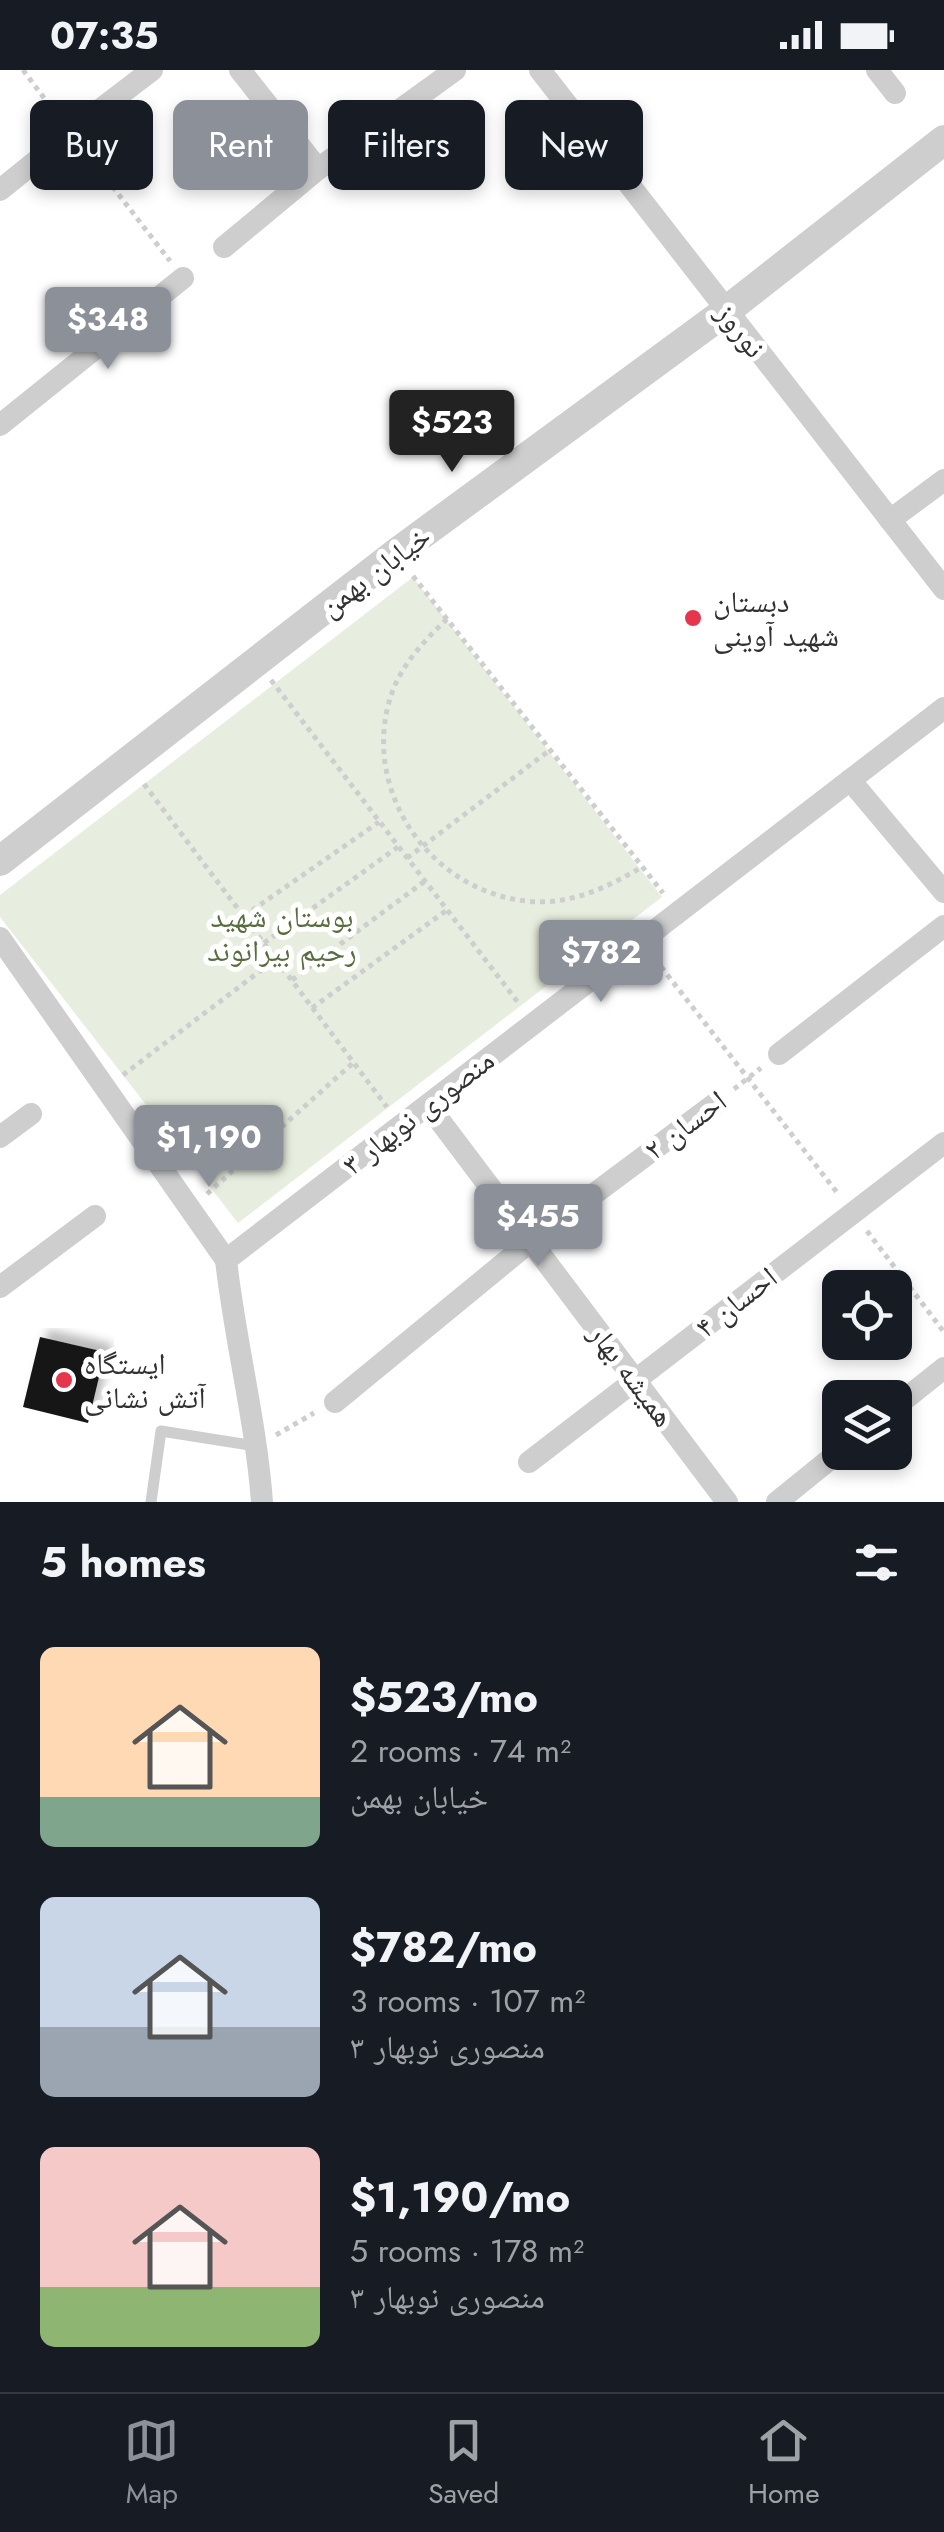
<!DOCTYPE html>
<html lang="en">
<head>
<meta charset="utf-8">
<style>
	:root { --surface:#171b24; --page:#242831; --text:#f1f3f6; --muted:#9ea1a6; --line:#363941; --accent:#8c9099 }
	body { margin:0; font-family:Jost,"Noto Naskh Arabic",sans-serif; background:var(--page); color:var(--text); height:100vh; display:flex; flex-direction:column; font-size:38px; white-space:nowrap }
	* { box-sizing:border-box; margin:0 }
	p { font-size:32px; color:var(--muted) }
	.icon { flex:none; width:55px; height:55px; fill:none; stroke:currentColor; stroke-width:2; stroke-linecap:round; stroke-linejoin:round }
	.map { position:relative; height:1432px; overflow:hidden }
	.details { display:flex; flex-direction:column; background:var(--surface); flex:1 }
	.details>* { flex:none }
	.banner { position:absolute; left:30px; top:30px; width:885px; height:90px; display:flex; gap:20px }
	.tools { position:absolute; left:822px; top:1200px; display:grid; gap:20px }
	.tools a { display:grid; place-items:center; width:90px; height:90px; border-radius:15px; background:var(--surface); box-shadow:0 5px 15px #0003; font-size:50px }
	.price { position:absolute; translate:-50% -85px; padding:0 22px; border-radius:10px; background:var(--accent); color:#fff; font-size:32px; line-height:65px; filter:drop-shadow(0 2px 5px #0008) }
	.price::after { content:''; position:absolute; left:50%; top:60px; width:30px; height:22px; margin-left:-15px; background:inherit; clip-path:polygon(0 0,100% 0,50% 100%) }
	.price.selected { background:#222; color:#fff }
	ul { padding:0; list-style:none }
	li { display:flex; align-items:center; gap:30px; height:250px; padding:0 40px }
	li span { display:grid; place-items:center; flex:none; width:280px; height:200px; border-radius:15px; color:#555 }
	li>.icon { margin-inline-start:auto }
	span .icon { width:120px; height:120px; fill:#fffc; stroke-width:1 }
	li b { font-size:42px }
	h2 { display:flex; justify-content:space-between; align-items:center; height:120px; padding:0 40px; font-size:42px }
	.chip { padding:0 35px; border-radius:15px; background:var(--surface); box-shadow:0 5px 15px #0003; font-size:35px; line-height:90px }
	.chip.selected { background:var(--accent); color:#fff }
	.status { display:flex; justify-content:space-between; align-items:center; height:70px; padding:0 50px; background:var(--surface); direction:ltr }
	.status svg { height:28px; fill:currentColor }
	.tabs { display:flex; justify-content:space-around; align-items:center; height:140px; border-top:2px solid var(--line); background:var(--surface); font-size:28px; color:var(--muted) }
	.tabs a { display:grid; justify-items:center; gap:5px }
	.tabs .selected { color:var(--accent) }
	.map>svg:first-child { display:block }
	.green { fill:#e8eedf }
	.building { fill:#181818; filter:url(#shadow) }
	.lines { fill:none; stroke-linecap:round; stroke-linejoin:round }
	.path { stroke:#cecece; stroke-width:5; stroke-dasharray:5 5; stroke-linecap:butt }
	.service { stroke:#cecece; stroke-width:11 }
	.minor { stroke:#cecece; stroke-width:22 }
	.tertiary { stroke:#cecece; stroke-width:30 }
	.poi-dot { fill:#e5364d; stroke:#fff; stroke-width:4 }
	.labels { text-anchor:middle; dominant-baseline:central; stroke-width:10; stroke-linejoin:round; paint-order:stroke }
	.street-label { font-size:30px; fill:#313131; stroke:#fff }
	.poi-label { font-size:30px; fill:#313131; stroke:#fff; text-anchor:start }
	.park-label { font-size:30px; fill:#576d3e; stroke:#fff }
</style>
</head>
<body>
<div class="status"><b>07:35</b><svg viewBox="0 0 49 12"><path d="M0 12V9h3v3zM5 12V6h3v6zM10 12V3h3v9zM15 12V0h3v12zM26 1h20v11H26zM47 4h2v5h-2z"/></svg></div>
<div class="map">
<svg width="944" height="1432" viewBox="0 0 944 1432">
	<defs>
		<filter id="shadow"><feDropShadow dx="8" dy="-8" stdDeviation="5" flood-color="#0004"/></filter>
	</defs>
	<rect width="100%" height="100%" fill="#fff"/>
	<polygon class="green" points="413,507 662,827 238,1153 0,847 0,825"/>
	<polygon class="building" points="40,1267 105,1282 88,1353 23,1337"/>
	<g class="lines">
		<g class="path">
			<polyline points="23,0 60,49"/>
			<polyline points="82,77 170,191"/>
			<polyline points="413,506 663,823"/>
			<path d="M447,549C426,569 407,589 395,615C355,711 425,820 526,831C569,836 606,818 642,797"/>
			<polyline points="271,610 520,935"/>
			<polyline points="144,714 387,1037"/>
			<polyline points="407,788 550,680"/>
			<polyline points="244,846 379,752"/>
			<polyline points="264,873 398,777"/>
			<polyline points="655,889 839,1125"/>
			<polyline points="292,910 425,811"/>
			<polyline points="312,938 447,840"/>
			<polyline points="123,1005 276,889"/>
			<polyline points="734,1019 761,998"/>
			<polyline points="207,1124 354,992"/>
			<polyline points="867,1161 944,1262"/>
			<polyline points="276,1365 314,1343"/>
		</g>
		<polyline class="service" points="151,1432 161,1361 256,1376"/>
		<g class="minor">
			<polyline points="240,0 318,99"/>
			<polyline points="540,0 944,519"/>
			<polyline points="877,0 895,23"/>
			<polyline points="80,55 152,0"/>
			<polyline points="0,120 51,79"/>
			<polyline points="224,177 318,99 455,0"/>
			<polyline points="0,355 183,208"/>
			<polyline points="890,450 944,410"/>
			<polyline points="850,710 944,822"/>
			<path d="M0,868L226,1190C235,1271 256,1351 262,1432"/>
			<polyline points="779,984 944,856"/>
			<polyline points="428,1035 727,1432"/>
			<polyline points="0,1067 31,1044"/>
			<polyline points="226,1190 944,638"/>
			<polyline points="0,1217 95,1146"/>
			<polyline points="335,1332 531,1171 716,1033"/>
			<polyline points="895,1337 944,1298"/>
			<polyline points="529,1392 944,1073"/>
			<polyline points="777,1432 840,1381"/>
		</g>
		<polyline class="tertiary" points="0,791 395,484 726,241 944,70"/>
	</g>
	<g class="poi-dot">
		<circle cx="693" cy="548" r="10"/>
		<circle cx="64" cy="1310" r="10"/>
	</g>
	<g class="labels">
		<g class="street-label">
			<text transform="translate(741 260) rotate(52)">نوروز</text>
			<text transform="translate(375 501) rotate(-37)">خیابان بهمن</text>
			<text transform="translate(418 1042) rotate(-38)">منصوری نوبهار ۳</text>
			<text transform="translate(685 1055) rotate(-37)">احسان ۲</text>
			<text transform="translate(736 1232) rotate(-38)">احسان ۴</text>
			<text transform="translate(632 1305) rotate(53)">همیشه بهار</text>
		</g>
		<g class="poi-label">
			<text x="713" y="531">دبستان<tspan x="713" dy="34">شهید آوینی</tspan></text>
			<text x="84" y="1293">ایستگاه<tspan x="84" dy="34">آتش نشانی</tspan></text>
		</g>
		<g class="park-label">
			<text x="282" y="846">بوستان شهید<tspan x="282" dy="34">رحیم بیرانوند</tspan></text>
		</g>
	</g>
</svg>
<div class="tools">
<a><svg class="icon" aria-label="locate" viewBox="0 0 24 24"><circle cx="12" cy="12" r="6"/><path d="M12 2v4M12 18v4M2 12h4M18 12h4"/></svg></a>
<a><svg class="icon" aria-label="layers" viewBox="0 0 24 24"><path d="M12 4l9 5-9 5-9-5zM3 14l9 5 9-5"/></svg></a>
</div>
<b class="price" style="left:108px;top:302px">$348</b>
<b class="price selected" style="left:452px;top:405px">$523</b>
<b class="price" style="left:601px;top:935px">$782</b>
<b class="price" style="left:209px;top:1120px">$1,190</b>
<b class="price" style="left:538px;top:1199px">$455</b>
<div class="banner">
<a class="chip">Buy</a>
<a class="chip selected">Rent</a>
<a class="chip">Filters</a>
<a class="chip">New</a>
</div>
</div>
<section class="details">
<h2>5 homes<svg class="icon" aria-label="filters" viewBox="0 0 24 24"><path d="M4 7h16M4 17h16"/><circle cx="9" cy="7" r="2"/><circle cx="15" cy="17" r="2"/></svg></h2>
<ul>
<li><span style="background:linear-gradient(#ffd9b3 75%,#7fa58c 0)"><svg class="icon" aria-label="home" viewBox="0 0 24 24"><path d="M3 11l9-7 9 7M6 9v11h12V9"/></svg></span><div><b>$523/mo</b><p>2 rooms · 74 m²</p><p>خیابان بهمن</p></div></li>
<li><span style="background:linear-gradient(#c9d6e8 65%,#9aa5b1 0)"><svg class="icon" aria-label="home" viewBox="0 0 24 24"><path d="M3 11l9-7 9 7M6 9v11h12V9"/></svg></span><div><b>$782/mo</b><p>3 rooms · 107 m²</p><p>منصوری نوبهار ۳</p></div></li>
<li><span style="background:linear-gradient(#f6c9c9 70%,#8fb573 0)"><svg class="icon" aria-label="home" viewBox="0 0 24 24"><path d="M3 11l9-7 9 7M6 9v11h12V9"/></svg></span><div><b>$1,190/mo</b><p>5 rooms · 178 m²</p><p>منصوری نوبهار ۳</p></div></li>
</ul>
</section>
<nav class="tabs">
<a class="selected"><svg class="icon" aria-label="map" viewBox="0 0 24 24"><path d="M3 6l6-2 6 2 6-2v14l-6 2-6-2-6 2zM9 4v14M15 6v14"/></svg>Map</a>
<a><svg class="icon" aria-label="saved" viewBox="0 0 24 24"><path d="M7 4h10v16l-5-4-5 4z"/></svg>Saved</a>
<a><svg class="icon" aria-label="home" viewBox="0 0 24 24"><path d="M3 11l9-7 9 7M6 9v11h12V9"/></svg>Home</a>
</nav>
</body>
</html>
